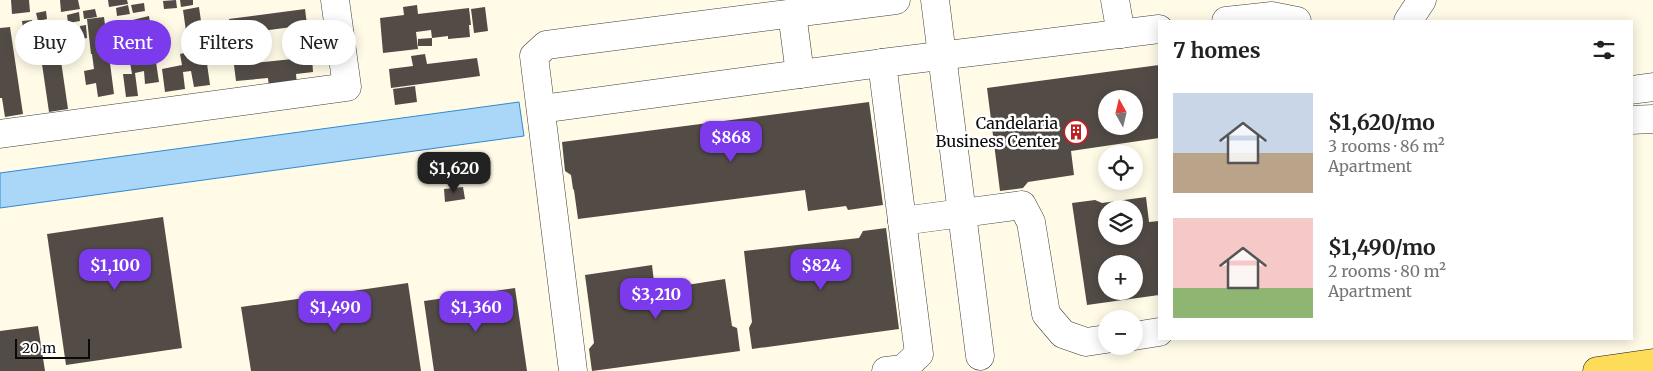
<!DOCTYPE html>
<html lang="en">
<head>
<meta charset="utf-8">
<style>
	:root { --surface:#fff; --page:#f2f2f2; --text:#222; --muted:#767676; --accent:#7c3aed }
	body { margin:0; font-family:Merriweather,serif; background:var(--page); color:var(--text); height:100vh; display:flex; flex-direction:column; font-size:19px; white-space:nowrap }
	* { box-sizing:border-box; margin:0 }
	p { font-size:16px; color:var(--muted) }
	.icon { flex:none; width:28px; height:28px; fill:none; stroke:currentColor; stroke-width:2; stroke-linecap:round; stroke-linejoin:round }
	.map { position:relative; flex:1; overflow:hidden }
	.sheet { position:absolute; left:1158px; top:20px; width:475px; height:320px; display:flex; flex-direction:column; background:var(--surface); border-radius:0px; box-shadow:0 2px 12px #0003 }
	.sheet>* { flex:none }
	.banner { position:absolute; left:15px; top:20px; width:475px; height:45px; display:flex; gap:10px }
	.needle { width:32px; rotate:352deg }
	.tools { position:absolute; left:1098px; top:90px; display:grid; gap:10px }
	.tools a { display:grid; place-items:center; width:45px; height:45px; border-radius:50%; background:var(--surface); box-shadow:0 2px 12px #0003; font-size:25px }
	.scale { position:absolute; left:15px; bottom:12px; width:75px; box-sizing:border-box; padding-left:5px; border:2px solid #0a0a0a; border-top:0; font-size:14px; line-height:18px; white-space:nowrap; color:#0a0a0a; -webkit-text-stroke:4px #fff; paint-order:stroke }
	.price { position:absolute; translate:-50% -42px; padding:0 11px; border-radius:10px; background:var(--accent); color:#fff; font-size:16px; line-height:32px; filter:drop-shadow(0 1px 2px #0008) }
	.price::after { content:''; position:absolute; left:50%; top:30px; width:15px; height:11px; margin-left:-8px; background:inherit; clip-path:polygon(0 0,100% 0,50% 100%) }
	.price.current { background:#222; color:#fff }
	ul { padding:0; list-style:none }
	li { display:flex; align-items:center; gap:15px; height:125px; padding:0 15px }
	li span { display:grid; place-items:center; flex:none; width:140px; height:100px; border-radius:0px; color:#555 }
	li>.icon { margin-inline-start:auto }
	span .icon { width:60px; height:60px; fill:#fffc; stroke-width:1 }
	li b { font-size:21px }
	h2 { display:flex; justify-content:space-between; align-items:center; height:60px; padding:0 15px; font-size:21px }
	.chip { padding:0 18px; border-radius:22px; background:var(--surface); box-shadow:0 2px 12px #0003; font-size:18px; line-height:45px }
	.chip.current { background:var(--accent); color:#fff }
	.map>svg:first-child { display:block }
	.water { fill:#aad7f7; stroke:#3089d0 }
	.building { fill:#534b46; fill-rule:evenodd }
	.lines { fill:none; stroke-linecap:round; stroke-linejoin:round }
	.minor-casing { stroke:#3d3d3d; stroke-width:29 }
	.major-casing { stroke:#1b1b1b; stroke-width:29 }
	.minor { stroke:#fff; stroke-width:28 }
	.major { stroke:#fcdc59; stroke-width:28 }
	.labels { text-anchor:middle; dominant-baseline:central; stroke-width:5; stroke-linejoin:round; paint-order:stroke }
	.poi-label { font-size:16px; fill:#0a0a0a; stroke:#fff; text-anchor:end }
</style>
</head>
<body>
<div class="map">
<svg width="1653" height="371" viewBox="0 0 1653 371">
	<rect width="100%" height="100%" fill="#fffbe7"/>
	<polygon class="water" points="519,102 524,136 0,208 0,173"/>
	<g class="building">
		<polygon points="11,0 29,0 30,12 12,14"/>
		<polygon points="60,0 78,0 80,9 61,12"/>
		<polygon points="108,0 127,0 128,4 109,7"/>
		<polygon points="176,0 177,8 164,9 163,1"/>
		<polygon points="180,0 193,0 193,5 181,7"/>
		<polygon points="144,3 145,11 133,13 131,5"/>
		<polygon points="128,5 130,14 117,16 116,8"/>
		<polygon points="417,5 418,14 469,8 471,25 469,25 470,37 448,39 448,36 432,38 431,30 416,32 418,49 383,53 380,18 404,15 403,7"/>
		<polygon points="199,7 210,85 194,87 191,71 183,72 185,89 165,92 162,69 182,65 180,54 189,52 183,10"/>
		<polygon points="485,7 488,31 474,33 471,9"/>
		<polygon points="95,9 97,17 84,19 83,11"/>
		<polygon points="305,9 307,25 231,35 229,19"/>
		<polygon points="46,11 47,19 38,21 36,13"/>
		<polygon points="79,12 80,21 68,23 67,15"/>
		<polygon points="149,16 159,82 145,84 144,71 135,73 138,96 126,97 123,74 132,74 128,51 140,49 138,39 133,40 133,36 126,37 124,22"/>
		<polygon points="104,17 114,94 98,97 96,83 86,85 84,71 94,69 92,54 91,54 87,19"/>
		<polygon points="32,20 33,27 23,28 22,21"/>
		<polygon points="55,20 68,109 49,112 36,23"/>
		<polygon points="86,25 87,38 82,39 80,26"/>
		<polygon points="10,27 23,114 5,117 2,98 0,98 0,28"/>
		<polygon points="241,38 242,50 235,51 233,39"/>
		<polygon points="432,38 432,46 418,46 418,39"/>
		<polygon points="244,52 245,59 235,59 234,53"/>
		<polygon points="425,54 427,64 477,58 480,76 391,88 389,69 413,66 411,56"/>
		<polygon points="312,57 313,72 296,74 297,85 269,88 268,78 236,81 234,65"/>
		<path d="M1159,65V138L1071,151L1074,175L1028,182L1023,188L1000,191L987,88ZM1106,99H1134V126H1106Z"/>
		<polygon points="415,86 417,102 395,105 393,89"/>
		<polygon points="869,102 883,205 848,210 846,206 808,211 805,190 578,219 574,190 573,189 571,175 565,171 562,142"/>
		<polygon points="463,187 465,199 445,202 444,189"/>
		<path d="M1146,197L1149,222L1159,221V295L1087,305L1072,203L1095,200L1102,203ZM1106,209H1134V236H1106ZM1106,264H1134V291H1106Z"/>
		<polygon points="163,217 182,348 66,365 47,234"/>
		<polygon points="886,228 899,329 752,349 749,328 752,322 744,251 859,238 863,231"/>
		<polygon points="652,265 655,290 725,279 732,326 737,328 740,351 592,371 589,349 594,343 585,275"/>
		<polygon points="408,283 421,371 251,371 241,307"/>
		<polygon points="515,288 527,371 434,371 424,301"/>
		<polygon points="38,326 45,371 0,371 0,331"/>
	</g>
	<g class="lines">
		<g class="minor-casing">
			<g id="minor">
				<polyline points="935,0 980,356"/>
				<polyline points="1115,0 1121,34"/>
				<polyline points="792,13 800,74"/>
				<polyline points="1226,21 1272,16 1297,21"/>
				<polyline points="1408,21 1422,0"/>
				<polyline points="1631,90 1653,87"/>
				<polyline points="541,109 882,63"/>
				<polyline points="1631,120 1653,119"/>
				<polyline points="0,134 347,87 335,0"/>
				<polyline points="902,221 1022,205 1031,222 1046,314 1063,334 1086,342 1106,339"/>
				<polyline points="1134,336 1159,332"/>
				<polyline points="573,371 534,56 546,45 896,0"/>
				<polyline points="886,371 903,369 919,354 882,63 1159,29"/>
			</g>
		</g>
		<g class="major-casing">
			<polyline id="major" points="1597,371 1653,363"/>
		</g>
		<use href="#minor" class="minor"/>
		<use href="#major" class="major"/>
	</g>
	<defs>
		<g id="building-ring" transform="scale(1.25)"><circle r="9.5" fill="#fff" stroke="#bc2020" stroke-width="1.5"/><path d="M-4-6H4V6H1V3H-1V6H-4ZM-2.5-4.3h1.7v1.8h-1.7ZM.8-4.3h1.7v1.8H.8ZM-2.5-1h1.7V.8h-1.7ZM.8-1h1.7V.8H.8Z" fill="#bc2020"/></g>
	</defs>
	<g fill-rule="evenodd">
		<use href="#building-ring" x="1076" y="132"/>
	</g>
	<g class="labels">
		<g class="poi-label">
			<text x="1058" y="123">Candelaria<tspan x="1058" dy="18">Business Center</tspan></text>
		</g>
	</g>
</svg>
<div class="tools">
<a><svg class="needle" viewBox="-14 -14 28 28"><path d="M0-13l5 13h-10z" fill="#e53935"/><path d="M0 13l5-13h-10z" fill="#767676"/></svg></a>
<a><svg class="icon" aria-label="locate" viewBox="0 0 24 24"><circle cx="12" cy="12" r="6"/><path d="M12 2v4M12 18v4M2 12h4M18 12h4"/></svg></a>
<a><svg class="icon" aria-label="layers" viewBox="0 0 24 24"><path d="M12 4l9 5-9 5-9-5zM3 14l9 5 9-5"/></svg></a>
<a>+</a>
<a>−</a>
</div>
<div class="scale">20 m</div>
<b class="price" style="left:731px;top:163px">$868</b>
<b class="price current" style="left:454px;top:194px">$1,620</b>
<b class="price" style="left:115px;top:291px">$1,100</b>
<b class="price" style="left:821px;top:291px">$824</b>
<b class="price" style="left:656px;top:320px">$3,210</b>
<b class="price" style="left:335px;top:333px">$1,490</b>
<b class="price" style="left:476px;top:333px">$1,360</b>
<div class="banner">
<a class="chip">Buy</a>
<a class="chip current">Rent</a>
<a class="chip">Filters</a>
<a class="chip">New</a>
</div>
<section class="sheet">
<h2>7 homes<svg class="icon" aria-label="filters" viewBox="0 0 24 24"><path d="M4 7h16M4 17h16"/><circle cx="9" cy="7" r="2"/><circle cx="15" cy="17" r="2"/></svg></h2>
<ul>
<li><span style="background:linear-gradient(#c9d6e8 60%,#b9a48a 0)"><svg class="icon" aria-label="home" viewBox="0 0 24 24"><path d="M3 11l9-7 9 7M6 9v11h12V9"/></svg></span><div><b>$1,620/mo</b><p>3 rooms · 86 m²</p><p>Apartment</p></div></li>
<li><span style="background:linear-gradient(#f6c9c9 70%,#8fb573 0)"><svg class="icon" aria-label="home" viewBox="0 0 24 24"><path d="M3 11l9-7 9 7M6 9v11h12V9"/></svg></span><div><b>$1,490/mo</b><p>2 rooms · 80 m²</p><p>Apartment</p></div></li>
</ul>
</section>
</div>
</body>
</html>
